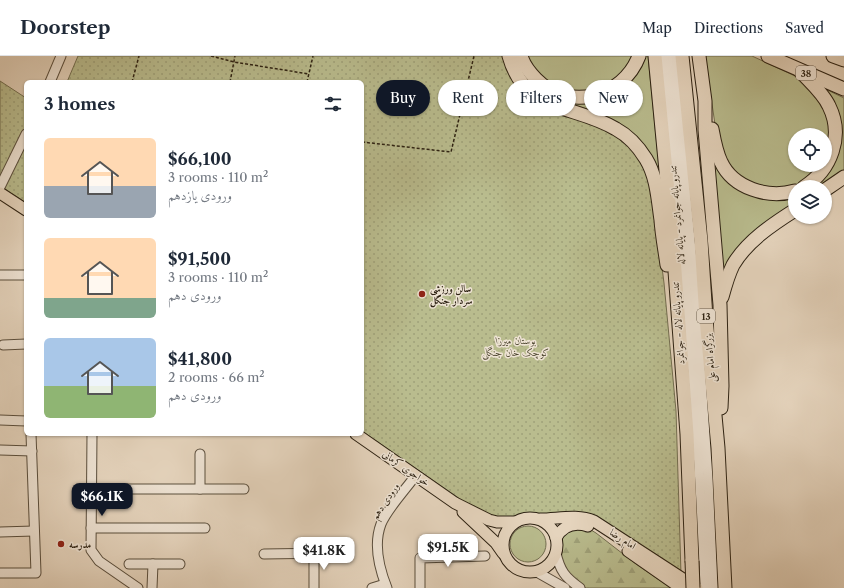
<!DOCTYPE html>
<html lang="en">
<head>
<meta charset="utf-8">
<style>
	:root { --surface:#fff; --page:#f2f2f3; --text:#1f2937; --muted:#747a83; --line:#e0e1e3; --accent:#111827 }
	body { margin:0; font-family:"Libre Caslon Text",Amiri,serif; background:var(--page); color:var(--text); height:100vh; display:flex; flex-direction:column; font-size:15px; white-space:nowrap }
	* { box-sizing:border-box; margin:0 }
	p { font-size:13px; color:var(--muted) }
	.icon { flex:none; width:22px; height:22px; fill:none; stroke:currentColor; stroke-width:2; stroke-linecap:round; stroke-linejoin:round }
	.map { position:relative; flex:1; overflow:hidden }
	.drawer { position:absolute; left:24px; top:24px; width:340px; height:356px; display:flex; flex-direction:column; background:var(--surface); border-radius:6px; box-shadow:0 1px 3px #0004 }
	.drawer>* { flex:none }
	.hud { position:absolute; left:376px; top:24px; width:380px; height:36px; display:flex; gap:8px }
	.controls { position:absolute; left:788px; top:72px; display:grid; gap:8px }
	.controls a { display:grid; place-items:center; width:44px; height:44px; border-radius:50%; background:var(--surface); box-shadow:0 1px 3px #0004; font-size:20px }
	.price { position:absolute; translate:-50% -34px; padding:0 9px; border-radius:8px; background:#fff; color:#222; font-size:13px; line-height:26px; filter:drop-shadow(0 1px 2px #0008) }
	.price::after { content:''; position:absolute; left:50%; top:24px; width:12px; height:9px; margin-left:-6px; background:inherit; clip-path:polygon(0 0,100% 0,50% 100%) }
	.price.current { background:var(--accent); color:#fff }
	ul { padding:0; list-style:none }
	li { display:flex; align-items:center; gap:12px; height:100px; padding:0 20px }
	li span { display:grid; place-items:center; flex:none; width:112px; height:80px; border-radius:6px; color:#555 }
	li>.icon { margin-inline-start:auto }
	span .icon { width:48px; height:48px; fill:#fffc; stroke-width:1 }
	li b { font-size:17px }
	h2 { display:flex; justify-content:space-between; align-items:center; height:48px; padding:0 20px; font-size:17px }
	.tag { padding:0 14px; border-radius:18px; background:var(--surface); box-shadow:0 1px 3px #0004; font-size:14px; line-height:36px }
	.tag.current { background:var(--accent); color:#fff }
	header { display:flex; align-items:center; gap:24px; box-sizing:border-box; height:56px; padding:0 20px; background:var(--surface); border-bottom:1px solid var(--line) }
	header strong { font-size:19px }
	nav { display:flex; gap:22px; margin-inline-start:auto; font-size:14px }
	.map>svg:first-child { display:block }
	.green { fill:#b9bc8e; stroke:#726e50 }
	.forest { fill:url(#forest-firs); stroke:#726e50 }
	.park { fill:url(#park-dots); stroke:#726e50 }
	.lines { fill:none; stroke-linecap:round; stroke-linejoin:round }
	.minor-casing { stroke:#5a4e3d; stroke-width:11 }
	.major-casing { stroke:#2c2112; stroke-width:13 }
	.highway-casing { stroke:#2c2112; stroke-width:15 }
	.path { stroke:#2c2112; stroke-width:1.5; stroke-dasharray:3 2; stroke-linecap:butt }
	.minor { stroke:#eee3d4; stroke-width:9 }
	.major { stroke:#e5d4bd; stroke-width:11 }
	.highway { stroke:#e5d4bd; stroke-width:13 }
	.highway-bridge-casing { stroke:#2c2112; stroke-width:15; stroke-linecap:butt }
	.highway-bridge { stroke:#e5d4bd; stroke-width:13 }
	.poi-dot { fill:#8f2418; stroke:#eee3d4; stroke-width:1.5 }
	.labels { text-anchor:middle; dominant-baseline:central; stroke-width:3; stroke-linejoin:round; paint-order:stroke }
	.shield { fill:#eee3d4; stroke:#665b4c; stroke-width:1 }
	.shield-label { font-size:9px; font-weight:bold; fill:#2c2112 }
	.street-label { font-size:10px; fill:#2c2112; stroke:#eee3d4 }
	.poi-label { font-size:10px; font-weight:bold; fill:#2c2112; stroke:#eee3d4; text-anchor:start }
	.park-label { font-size:10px; font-style:italic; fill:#4f4831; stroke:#eee3d4 }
</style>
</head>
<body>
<header>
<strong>Doorstep</strong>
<nav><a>Map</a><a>Directions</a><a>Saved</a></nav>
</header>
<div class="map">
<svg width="844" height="532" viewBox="0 0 844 532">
	<defs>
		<pattern id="forest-firs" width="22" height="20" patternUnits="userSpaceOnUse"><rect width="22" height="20" fill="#b9bc8e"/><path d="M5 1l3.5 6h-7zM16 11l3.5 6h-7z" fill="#9fa179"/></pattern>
		<pattern id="park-dots" width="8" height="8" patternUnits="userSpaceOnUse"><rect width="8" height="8" fill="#b9bc8e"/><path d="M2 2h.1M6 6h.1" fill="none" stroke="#9fa179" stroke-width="1.8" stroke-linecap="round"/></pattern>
	</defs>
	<rect width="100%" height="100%" fill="#e5d4bd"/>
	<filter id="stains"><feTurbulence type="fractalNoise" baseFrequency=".005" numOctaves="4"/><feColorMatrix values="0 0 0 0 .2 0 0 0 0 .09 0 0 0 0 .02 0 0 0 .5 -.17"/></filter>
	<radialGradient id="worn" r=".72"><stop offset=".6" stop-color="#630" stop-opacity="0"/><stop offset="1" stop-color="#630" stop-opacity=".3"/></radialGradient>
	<g class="green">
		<polygon points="524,0 636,0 620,24 575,39 540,23"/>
		<polygon points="643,0 648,0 667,192 534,34 524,15 587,44"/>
		<polygon points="705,0 752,0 795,20 818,40 831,71 825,102 825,79 795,79 795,109 821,109 803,127 797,129 763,133 732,116 717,82"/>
		<polygon points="817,29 844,42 844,117 822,131 812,131 838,90"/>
		<polygon points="712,94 721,117 795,140 795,149 761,174 721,231"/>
		<circle cx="528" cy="488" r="18"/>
	</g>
	<polygon class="forest" points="572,472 591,474 596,477 636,508 671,532 586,532 574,523 563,509 560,497 562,479"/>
	<g class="park">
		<polygon points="78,0 505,0 513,19 589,65 630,87 650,118 664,227 676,355 681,518 604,468 530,457 524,457 513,461 500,463 473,452 362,375 362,26 67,26"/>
		<polygon points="0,25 26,42 26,147 0,130"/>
	</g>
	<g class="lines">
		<g class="minor-casing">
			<g id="minor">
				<path d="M665,0C683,177 698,354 705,532"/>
				<polyline points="673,0 695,237 708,423 713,532"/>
				<polyline points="50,26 61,0"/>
				<polyline points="0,131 26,78"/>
				<polyline points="0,219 26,219"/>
				<polyline points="3,289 26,288"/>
				<polyline points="0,364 26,365"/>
				<polyline points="92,378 91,494 99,505 138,532"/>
				<polyline points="0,394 32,395"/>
				<polyline points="200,398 200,433"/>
				<polyline points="92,433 244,433"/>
				<polyline points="91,472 205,472"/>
				<polyline points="0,476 34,475"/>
				<path d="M556,497C560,515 565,521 580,532"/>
				<polyline points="264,498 330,497"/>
				<polyline points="314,498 314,532"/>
				<polyline points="129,508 180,508"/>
				<polyline points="535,515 565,532"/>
				<polyline points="0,517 36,517 31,378"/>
				<polyline points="152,532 153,508"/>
				<polyline points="372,532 385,528"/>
				<path d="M387,532C379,512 373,489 381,468C387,453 406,433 416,419"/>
				<polyline points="420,532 420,502 485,500"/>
			</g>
		</g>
		<g class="major-casing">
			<g id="major">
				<polyline points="0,137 26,154"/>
				<polyline points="356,378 455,447 489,464 497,466 514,466"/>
				<polyline points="463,456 496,487 503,497"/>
				<circle cx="530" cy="489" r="27"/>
				<path d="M540,463C558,463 577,458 594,465L697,532"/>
				<path d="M556,482C563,469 575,466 588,470"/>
				<polyline points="628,495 681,532"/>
			</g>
		</g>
		<g class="highway-casing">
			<g id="highway">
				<path d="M509,0C525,58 575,48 616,73C629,80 638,90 646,103C657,121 658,144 661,164C662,179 665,194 667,209"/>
				<path d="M521,0C524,10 529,16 536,23C568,56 623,42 639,0"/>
				<polyline points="655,0 673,188 687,378 692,505"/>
				<polyline points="682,0 701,185 706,262 718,392 725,532"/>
				<polyline points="699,0 705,45 705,74 720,249 722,330 721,352"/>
				<polyline points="768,0 844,33"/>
				<polyline points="833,0 844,4"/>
				<path d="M800,15C810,26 823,37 829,50C844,80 831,114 804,131"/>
				<path d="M712,73C714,84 716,96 721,106C733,132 768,143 795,135"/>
				<polyline points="825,134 844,121"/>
				<path d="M722,241C725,230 728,219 733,209C747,185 773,168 795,154"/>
			</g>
		</g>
		<g class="path">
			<polyline points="211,0 234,6 309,18"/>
			<polyline points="132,26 139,0"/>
			<polyline points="230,26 235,0"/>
			<polyline points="307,26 313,0"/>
			<polyline points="362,86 451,96 474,0"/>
		</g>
		<use href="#minor" class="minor"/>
		<use href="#major" class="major"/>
		<use href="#highway" class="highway"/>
		<g class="highway-bridge-casing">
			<polyline id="highway-bridge" points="692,505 693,532"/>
		</g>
		<use href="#highway-bridge" class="highway-bridge"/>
	</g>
	<g class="poi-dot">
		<circle cx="422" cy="238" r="4"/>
		<circle cx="61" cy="488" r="4"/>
	</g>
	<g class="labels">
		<g class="shield">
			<rect x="796" y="10" width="20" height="14" rx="3"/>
			<rect x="697" y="253" width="18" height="14" rx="3"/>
		</g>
		<g class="shield-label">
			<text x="806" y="17">38</text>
			<text x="706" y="260">13</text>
		</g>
		<g class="street-label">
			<text transform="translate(677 159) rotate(-95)">تندرو پایانه جوانمرد - پایانه لاله</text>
			<text transform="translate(678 267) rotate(-94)">تندرو پایانه لاله - جوانمرد</text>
			<text transform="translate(710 302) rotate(-95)">بزرگراه امام علی</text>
			<text transform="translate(406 412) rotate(35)">خواجوی کرمانی</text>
			<text transform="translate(385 445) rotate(-56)">ورودی دهم</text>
			<text transform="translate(623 483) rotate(33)">امام رضا</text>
		</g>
		<g class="poi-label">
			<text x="430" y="232">سالن ورزشی<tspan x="430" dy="12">سردار جنگل</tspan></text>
			<text x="69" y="488">مدرسه</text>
		</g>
		<g class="park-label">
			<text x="516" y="284">بوستان میرزا<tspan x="516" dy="12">کوچک خان جنگلی</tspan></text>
		</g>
	</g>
	<rect width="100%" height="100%" filter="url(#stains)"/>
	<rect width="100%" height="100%" fill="url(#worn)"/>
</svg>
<div class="controls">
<a><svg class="icon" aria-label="locate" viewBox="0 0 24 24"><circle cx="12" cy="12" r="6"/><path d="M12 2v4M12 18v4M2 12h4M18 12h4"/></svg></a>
<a><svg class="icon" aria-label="layers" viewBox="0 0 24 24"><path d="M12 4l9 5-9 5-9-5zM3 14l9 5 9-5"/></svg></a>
</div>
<b class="price current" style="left:102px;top:461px">$66.1K</b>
<b class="price" style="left:448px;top:512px">$91.5K</b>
<b class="price" style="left:324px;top:515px">$41.8K</b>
<div class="hud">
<a class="tag current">Buy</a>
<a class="tag">Rent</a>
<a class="tag">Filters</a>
<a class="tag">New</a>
</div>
<section class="drawer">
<h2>3 homes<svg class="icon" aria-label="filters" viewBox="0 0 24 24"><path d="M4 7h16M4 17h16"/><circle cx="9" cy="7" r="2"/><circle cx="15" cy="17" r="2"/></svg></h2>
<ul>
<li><span style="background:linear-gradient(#ffd9b3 60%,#9aa5b1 0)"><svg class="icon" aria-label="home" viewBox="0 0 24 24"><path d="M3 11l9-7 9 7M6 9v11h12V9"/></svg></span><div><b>$66,100</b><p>3 rooms · 110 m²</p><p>ورودی یازدهم</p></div></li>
<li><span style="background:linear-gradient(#ffd9b3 75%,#7fa58c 0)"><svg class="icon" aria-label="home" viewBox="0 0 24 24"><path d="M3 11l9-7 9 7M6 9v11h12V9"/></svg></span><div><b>$91,500</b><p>3 rooms · 110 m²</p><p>ورودی دهم</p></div></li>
<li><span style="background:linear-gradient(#a9c7e8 60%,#8fb573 0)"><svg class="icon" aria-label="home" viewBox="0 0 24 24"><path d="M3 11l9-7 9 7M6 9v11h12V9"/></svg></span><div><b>$41,800</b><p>2 rooms · 66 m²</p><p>ورودی دهم</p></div></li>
</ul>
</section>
</div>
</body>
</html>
